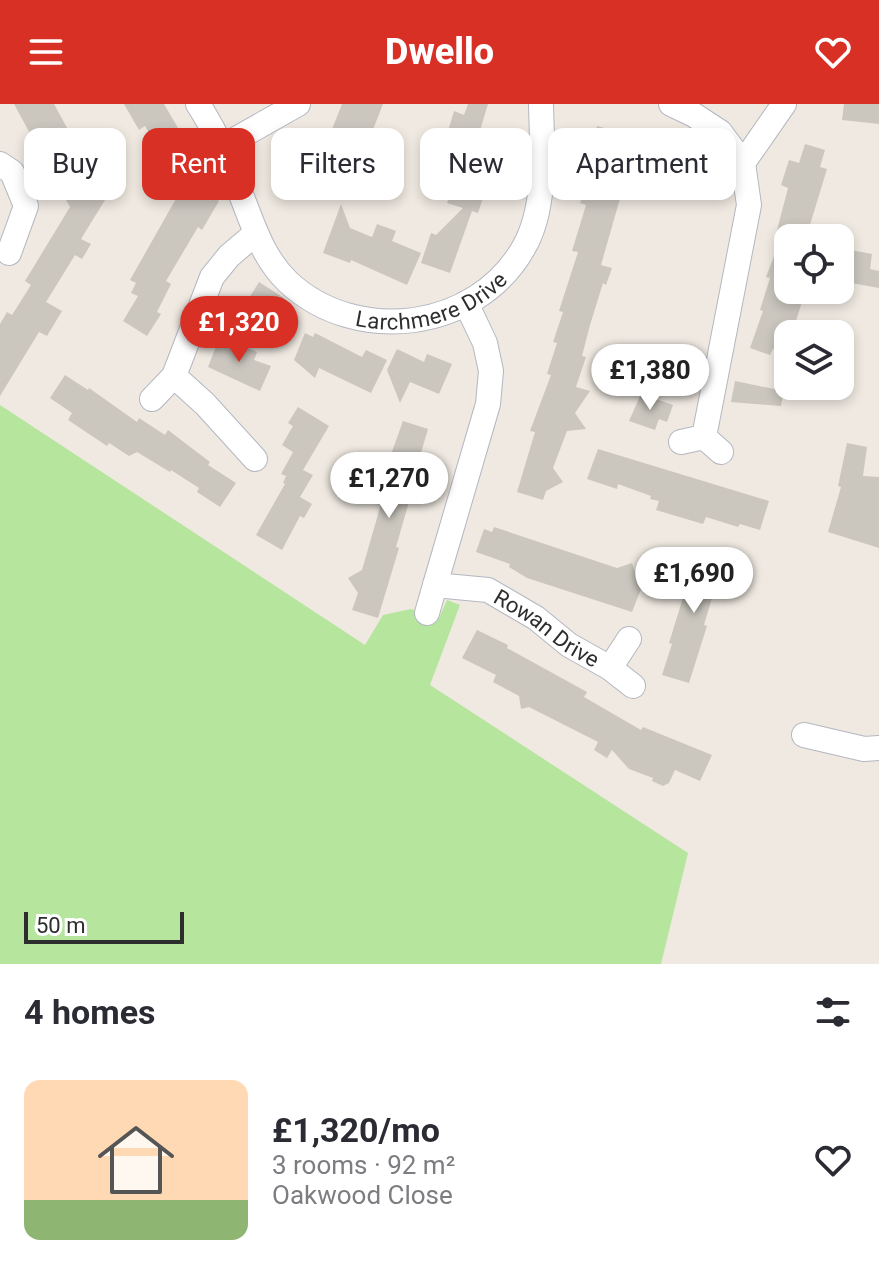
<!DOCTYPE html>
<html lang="en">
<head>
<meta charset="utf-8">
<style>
	:root { --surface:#fff; --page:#f2f2f3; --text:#2b2b33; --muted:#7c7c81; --line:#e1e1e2; --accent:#d93025 }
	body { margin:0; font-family:Roboto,sans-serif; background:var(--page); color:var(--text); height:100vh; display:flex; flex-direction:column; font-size:30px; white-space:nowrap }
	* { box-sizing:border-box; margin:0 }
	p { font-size:26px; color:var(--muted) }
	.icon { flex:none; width:44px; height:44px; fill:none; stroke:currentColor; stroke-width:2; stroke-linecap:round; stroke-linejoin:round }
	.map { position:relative; height:860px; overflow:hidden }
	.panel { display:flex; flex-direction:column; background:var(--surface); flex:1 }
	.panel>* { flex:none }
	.banner { position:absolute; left:24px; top:24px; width:832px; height:72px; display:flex; gap:16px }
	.tools { position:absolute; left:774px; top:120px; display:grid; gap:16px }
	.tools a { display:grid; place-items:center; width:80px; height:80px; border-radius:16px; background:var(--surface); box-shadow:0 4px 12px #0003; font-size:40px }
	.scale { position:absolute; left:24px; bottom:20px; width:160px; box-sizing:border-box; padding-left:8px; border:4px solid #2e2e2e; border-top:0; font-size:22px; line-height:28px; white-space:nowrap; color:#2e2e2e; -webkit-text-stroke:6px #fff; paint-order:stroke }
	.price { position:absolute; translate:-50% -68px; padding:0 18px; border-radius:28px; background:#fff; color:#222; font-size:26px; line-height:52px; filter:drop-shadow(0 2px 4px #0008) }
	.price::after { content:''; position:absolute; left:50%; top:48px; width:24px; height:18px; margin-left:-12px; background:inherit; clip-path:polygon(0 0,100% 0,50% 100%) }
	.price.on { background:var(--accent); color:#fff }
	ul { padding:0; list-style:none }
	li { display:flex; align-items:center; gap:24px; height:200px; padding:0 24px }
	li+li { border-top:2px solid var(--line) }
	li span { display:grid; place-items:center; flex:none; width:224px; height:160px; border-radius:16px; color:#555 }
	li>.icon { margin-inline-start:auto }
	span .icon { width:96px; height:96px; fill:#fffc; stroke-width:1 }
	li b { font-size:34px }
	h2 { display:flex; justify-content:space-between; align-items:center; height:96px; padding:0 24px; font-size:34px }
	.tag { padding:0 28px; border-radius:16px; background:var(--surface); box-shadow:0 4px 12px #0003; font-size:28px; line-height:72px }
	.tag.on { background:var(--accent); color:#fff }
	header { display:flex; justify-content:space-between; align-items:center; height:104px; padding:0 24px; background:var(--accent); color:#fff; font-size:36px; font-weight:800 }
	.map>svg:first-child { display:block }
	.green { fill:#b6e59e }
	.building { fill:#cbc7bf }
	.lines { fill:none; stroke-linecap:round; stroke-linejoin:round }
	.street-casing { stroke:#b4b7c1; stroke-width:26 }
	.street { stroke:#fff; stroke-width:24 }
	.labels { text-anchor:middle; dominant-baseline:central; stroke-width:7; stroke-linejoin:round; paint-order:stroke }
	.street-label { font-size:22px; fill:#2e2e2e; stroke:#fff }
</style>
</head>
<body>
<header><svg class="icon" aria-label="menu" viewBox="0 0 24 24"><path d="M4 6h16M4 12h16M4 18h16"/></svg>Dwello<svg class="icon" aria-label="heart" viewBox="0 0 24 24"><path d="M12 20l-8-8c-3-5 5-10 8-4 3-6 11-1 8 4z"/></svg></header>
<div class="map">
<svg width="879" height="860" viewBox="0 0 879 860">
	<rect width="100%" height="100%" fill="#efe9e1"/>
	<polygon class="green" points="0,301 365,541 383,511 411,505 439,514 447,496 460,501 430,581 688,749 661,860 0,860"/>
	<g class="building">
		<polygon points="14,0 54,0 83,53 90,49 103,75 105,96 81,135 91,140 82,155 75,151 46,198 62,207 47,232 39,228 0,292 0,220 7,208 12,211 31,181 25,177 70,103"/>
		<polygon points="124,0 164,0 192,48 170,61 154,32 152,34 145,22 139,26"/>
		<polygon points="342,0 383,0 367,41 357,37 355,55 344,51 337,67 307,56 318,29 329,33"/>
		<polygon points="468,0 488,0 475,43 482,45 471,76 487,81 478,109 472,107 450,169 421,159 431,129 436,131 463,104 447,99 453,83 443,80 448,63 442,60 453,29 448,27 454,7 464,11"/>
		<polygon points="844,0 879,0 879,20 842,16"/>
		<polygon points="597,22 631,31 632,26 660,34 658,39 692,50 693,46 711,51 708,62 720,65 715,86 680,78 678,87 627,70 601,161 612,164 606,181 603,179 590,221 582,252 586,253 576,283 590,287 575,309 586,325 567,327 553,364 563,378 546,387 543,396 517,388 535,328 530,327 551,271 547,270 557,239 553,238 563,208 559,207 578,148 572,147 586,101 580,99 592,61 587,60"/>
		<polygon points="805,40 825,46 820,63 827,65 806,134 788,134 788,186 804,191 792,230 788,230 782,248 773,245 770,251 750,244 763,207 760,206 770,174 766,173 781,134 775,134 788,84 781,81 789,56 799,59"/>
		<polygon points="288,57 317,67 308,93 279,82"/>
		<polygon points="186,77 219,97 202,126 198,123 166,177 171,180 157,208 161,210 147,232 123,217 138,192 131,189 136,179 130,176"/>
		<polygon points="341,100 350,124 372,133 377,120 396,127 392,137 421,149 407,181 351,156 350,159 323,149"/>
		<polygon points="845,145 872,150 870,165 879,167 879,184 840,177"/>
		<polygon points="259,178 284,194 270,215 246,199"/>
		<polygon points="305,229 313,233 315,229 362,253 366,246 387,256 371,289 319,264 315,274 294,256"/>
		<polygon points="220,232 257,248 254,256 271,262 260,287 208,263"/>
		<polygon points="397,245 424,258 427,250 452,260 439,290 410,278 400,299 387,266"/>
		<polygon points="65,271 88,286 89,284 137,318 139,314 165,331 168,326 210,358 208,361 236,379 220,403 197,388 199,384 171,366 170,368 137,348 129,352 109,339 107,342 68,316 72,309 50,294"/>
		<polygon points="735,277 784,287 781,302 731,298"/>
		<polygon points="641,290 673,301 667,318 659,315 655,326 629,317"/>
		<polygon points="298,303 329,322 303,366 313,371 300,393 312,400 304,414 300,412 282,446 256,431 285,380 283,379 286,372 281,370 293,348 282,341 293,322 288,319"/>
		<polygon points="403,317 428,325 411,383 413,384 396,443 399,444 378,514 352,506 358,489 348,474 362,466 381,400 377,398 379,384"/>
		<polygon points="847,339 867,343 863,372 879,373 879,444 828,428 841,383 838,382"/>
		<polygon points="598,345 769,397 760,426 740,420 738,423 706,413 703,420 656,406 659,397 650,395 651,392 618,380 617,385 587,375"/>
		<polygon points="494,423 617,464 632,459 641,485 632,508 527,474 509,463 510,460 476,448 484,425 492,428"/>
		<polygon points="698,445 731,456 726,472 719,470 704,521 707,522 689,579 662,571 672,540 669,539"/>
		<polygon points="477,526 508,541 507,544 587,588 584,593 641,626 643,623 712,651 700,677 675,666 669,679 663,682 652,677 653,674 629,665 612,646 607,654 594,646 598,638 529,603 521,605 519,592 493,578 496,571 462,554"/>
	</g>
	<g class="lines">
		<g class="street-casing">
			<g id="street">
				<path id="s1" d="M198,0C216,28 229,57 240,88C253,120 262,153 288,178C357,242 477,227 524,143C547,103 542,45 541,0"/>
				<polyline points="671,0 694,11 720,28 743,59 749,101 704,333"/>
				<polyline points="222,43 298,0"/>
				<polyline points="743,59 784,0"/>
				<polyline points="0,60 12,68 26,102 9,149"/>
				<path id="s2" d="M466,199L485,239L491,267L488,300L435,481L488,486L536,514L569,541L610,564L633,582"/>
				<polyline points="174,272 205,300 255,355"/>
				<polyline points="152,295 174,272 212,173 229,152 255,130"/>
				<polyline points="681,338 704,333 721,348"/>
				<polyline points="427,509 435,481"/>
				<polyline points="610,564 629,535"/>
				<polyline points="804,631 864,645 879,644"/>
			</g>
		</g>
		<use href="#street" class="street"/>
	</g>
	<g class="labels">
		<g class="street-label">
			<text stroke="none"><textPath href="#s1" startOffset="358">Larchmere Drive</textPath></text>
			<text stroke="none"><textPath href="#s2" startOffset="418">Rowan Drive</textPath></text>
		</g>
	</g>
</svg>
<div class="tools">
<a><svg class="icon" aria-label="locate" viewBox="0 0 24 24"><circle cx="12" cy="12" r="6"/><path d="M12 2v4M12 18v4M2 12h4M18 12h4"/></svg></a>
<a><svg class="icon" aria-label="layers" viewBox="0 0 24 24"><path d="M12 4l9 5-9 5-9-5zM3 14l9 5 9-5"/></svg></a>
</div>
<div class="scale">50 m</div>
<b class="price on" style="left:239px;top:260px">£1,320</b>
<b class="price" style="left:650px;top:308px">£1,380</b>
<b class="price" style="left:389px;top:416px">£1,270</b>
<b class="price" style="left:694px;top:511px">£1,690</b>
<div class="banner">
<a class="tag">Buy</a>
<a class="tag on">Rent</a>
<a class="tag">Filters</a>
<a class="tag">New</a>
<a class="tag">Apartment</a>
</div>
</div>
<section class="panel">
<h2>4 homes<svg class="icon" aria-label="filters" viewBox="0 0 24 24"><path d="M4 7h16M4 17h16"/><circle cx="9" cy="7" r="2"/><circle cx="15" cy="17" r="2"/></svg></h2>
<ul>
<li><span style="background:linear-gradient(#ffd9b3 75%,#8fb573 0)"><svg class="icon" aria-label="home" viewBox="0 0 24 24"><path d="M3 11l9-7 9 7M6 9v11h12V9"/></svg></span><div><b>£1,320/mo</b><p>3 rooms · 92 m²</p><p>Oakwood Close</p></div><svg class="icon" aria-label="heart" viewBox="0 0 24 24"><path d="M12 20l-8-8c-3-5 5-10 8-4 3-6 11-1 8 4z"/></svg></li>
</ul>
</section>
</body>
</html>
